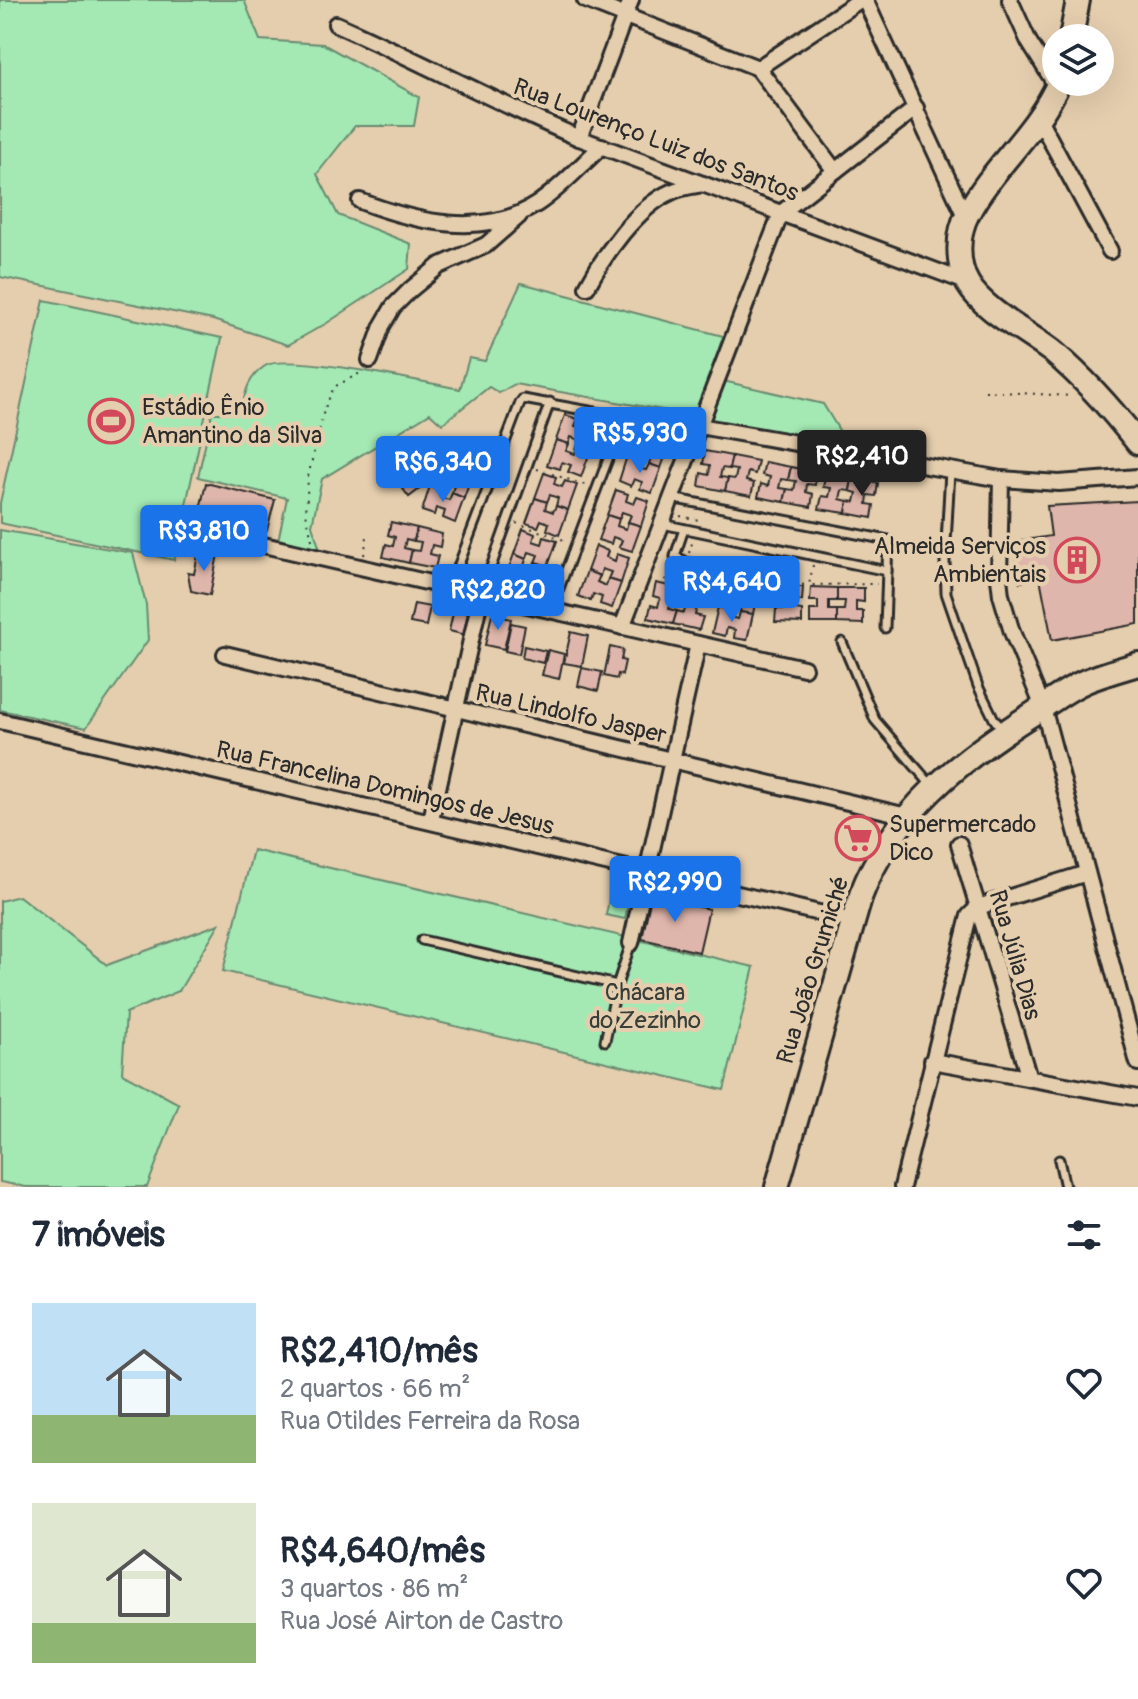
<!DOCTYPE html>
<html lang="pt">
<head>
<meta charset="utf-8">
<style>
	:root { --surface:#fff; --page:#f2f2f3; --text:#1f2937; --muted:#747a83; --accent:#1a73e8 }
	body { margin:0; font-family:Pangolin,sans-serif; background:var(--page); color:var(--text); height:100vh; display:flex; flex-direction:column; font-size:30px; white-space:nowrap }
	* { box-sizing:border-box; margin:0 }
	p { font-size:26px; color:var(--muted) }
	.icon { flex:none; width:44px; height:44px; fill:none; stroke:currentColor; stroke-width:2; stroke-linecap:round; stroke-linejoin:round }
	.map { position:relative; height:1187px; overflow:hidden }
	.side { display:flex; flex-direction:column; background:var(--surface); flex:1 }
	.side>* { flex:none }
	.fabs { position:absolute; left:1042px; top:24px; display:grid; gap:16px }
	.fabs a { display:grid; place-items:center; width:72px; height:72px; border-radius:50%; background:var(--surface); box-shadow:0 8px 32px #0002; font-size:40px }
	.price { position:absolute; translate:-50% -68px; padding:0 18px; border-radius:8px; background:var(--accent); color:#fff; font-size:26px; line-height:52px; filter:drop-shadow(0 2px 4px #0008) }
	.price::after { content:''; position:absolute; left:50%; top:48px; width:24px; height:18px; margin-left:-12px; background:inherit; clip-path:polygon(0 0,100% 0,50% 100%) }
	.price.selected { background:#222; color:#fff }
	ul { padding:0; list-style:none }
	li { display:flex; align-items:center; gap:24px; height:200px; padding:0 32px }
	li span { display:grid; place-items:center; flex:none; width:224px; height:160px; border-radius:0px; color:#555 }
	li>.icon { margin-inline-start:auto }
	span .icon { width:96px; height:96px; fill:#fffc; stroke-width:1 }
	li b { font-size:34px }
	h2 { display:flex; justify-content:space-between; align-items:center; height:96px; padding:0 32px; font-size:34px }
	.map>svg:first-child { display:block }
	.green { fill:#a4e9b4; stroke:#688a70; stroke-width:2 }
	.building { fill:#dfb6ab; stroke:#2b2b2b; stroke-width:2 }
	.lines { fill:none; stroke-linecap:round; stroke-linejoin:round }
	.service-casing { stroke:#2b2b2b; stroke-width:13 }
	.minor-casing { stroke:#2b2b2b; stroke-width:20 }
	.primary-casing { stroke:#2b2b2b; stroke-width:28 }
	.path { stroke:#2b2b2b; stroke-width:2; stroke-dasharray:2 6; stroke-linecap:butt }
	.service { stroke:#e5ceae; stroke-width:7 }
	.minor { stroke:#e5ceae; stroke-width:14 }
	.primary { stroke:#e5ceae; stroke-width:22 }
	.labels { text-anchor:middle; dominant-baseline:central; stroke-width:8; stroke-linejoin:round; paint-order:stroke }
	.street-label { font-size:24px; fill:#2b2b2b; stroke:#e5ceae }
	.poi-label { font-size:24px; fill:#2b2b2b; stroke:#e5ceae; text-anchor:start }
	.park-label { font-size:24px; fill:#373e39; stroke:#e5ceae }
</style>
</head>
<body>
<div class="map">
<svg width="1138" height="1187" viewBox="0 0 1138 1187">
	<rect width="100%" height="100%" fill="#e5ceae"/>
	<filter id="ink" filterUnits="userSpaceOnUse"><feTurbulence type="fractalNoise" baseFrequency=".0125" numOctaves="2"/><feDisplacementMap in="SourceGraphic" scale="16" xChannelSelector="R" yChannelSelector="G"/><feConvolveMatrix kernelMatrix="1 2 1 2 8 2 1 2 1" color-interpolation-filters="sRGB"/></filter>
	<g filter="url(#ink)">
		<g class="green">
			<polygon points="0,0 244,0 260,40 323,44 419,97 414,126 355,126 317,174 338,215 411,244 409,269 327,323 288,345 213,320 0,277"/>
			<path d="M521,283L723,336L697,416L515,384L499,393L489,387L442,424L430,413L322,479L312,525L320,550L278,541L287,498L198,477L212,413H241C245,393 247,378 265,366C287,352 428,383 460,389L469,358L485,361Z"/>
			<polygon points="44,300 222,338 174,560 0,523 0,503"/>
			<polygon points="723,381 823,404 850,448 707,422"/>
			<polygon points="0,530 133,553 146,605 148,640 86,728 0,710"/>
			<polygon points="253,850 754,967 724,1090 223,971"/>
			<polygon points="614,873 634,877 625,919 606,915"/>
			<polygon points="19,896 107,965 219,924 179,991 126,1013 122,1073 179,1104 147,1187 26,1187 0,1182 0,901"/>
		</g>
		<g class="building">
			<polygon points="565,415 578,419 575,426 584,429 586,422 599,427 590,452 577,447 580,440 571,437 569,444 556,440"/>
			<polygon points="636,431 648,435 646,442 655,445 657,439 670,443 661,468 649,464 651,456 642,454 640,460 627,456"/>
			<polygon points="556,440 569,444 566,451 575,454 577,447 590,452 581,477 568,472 571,465 562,462 560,469 547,465"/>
			<polygon points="705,451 732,456 729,469 722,468 720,477 728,478 725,491 699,486 701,473 709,475 710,465 703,464"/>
			<polygon points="627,456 640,460 637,468 646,470 649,464 661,468 652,493 640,489 642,482 634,479 631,486 619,481"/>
			<polygon points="732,456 758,461 755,474 748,472 746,481 754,483 751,496 725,491 728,478 735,479 737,470 729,469"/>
			<polygon points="439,461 452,465 449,472 458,476 461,468 473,473 464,498 452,493 454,486 445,483 443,490 430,486"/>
			<polygon points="765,462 791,467 788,480 781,479 779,488 787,489 784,502 758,497 761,484 768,486 770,477 762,475"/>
			<polygon points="791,467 817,472 815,485 807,484 806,492 813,494 811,507 784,502 787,489 794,490 796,481 788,480"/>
			<polygon points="544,473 556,477 554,484 562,487 565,481 577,485 568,510 556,506 558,498 550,495 547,502 535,498"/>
			<polygon points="826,474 852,479 850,491 842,490 840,499 848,501 846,513 819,509 822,496 829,497 831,488 823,487"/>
			<polygon points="418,477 425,485 409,497 403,489"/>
			<polygon points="852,479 878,483 876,496 868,495 867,504 874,505 872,518 846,513 848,501 855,502 857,493 850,491"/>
			<polygon points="206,483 275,500 267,530 199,514"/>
			<polygon points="430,486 443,490 440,497 449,500 452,493 464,498 455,523 443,518 445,511 436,508 434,515 422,511"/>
			<polygon points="616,490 628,494 626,501 634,504 637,497 649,501 641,526 628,522 631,515 622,512 619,519 607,515"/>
			<polygon points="535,498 547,502 545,509 553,512 556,506 568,510 559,535 547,530 549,523 541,520 538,527 526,523"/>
			<polygon points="1138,501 1138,624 1052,640 1040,578 1020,582 1013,542 1051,536 1047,506"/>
			<polygon points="607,515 619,519 617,526 626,529 628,522 641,526 632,551 619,547 622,540 613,537 611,544 598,540"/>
			<polygon points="391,522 417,528 414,541 406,539 404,548 412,550 409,563 383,557 386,544 393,546 395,537 388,535"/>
			<polygon points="417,528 442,534 440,547 432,545 430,554 438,556 435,568 409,563 412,550 419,551 421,542 414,541"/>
			<polygon points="523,529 535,534 533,541 542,544 544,537 557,541 548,566 535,562 538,555 529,552 526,559 514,554"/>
			<polygon points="596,546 608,551 606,557 615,561 617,554 629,558 621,583 608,579 611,572 602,569 600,576 587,571"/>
			<polygon points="199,550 218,554 210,595 191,591 188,573 194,574"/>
			<polygon points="514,554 526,559 524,566 533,569 535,562 548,566 538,591 526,587 529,580 520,576 517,583 505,579"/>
			<polygon points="587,571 600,576 597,582 606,586 608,579 621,583 612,608 600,604 602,597 593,594 591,601 578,596"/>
			<polygon points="723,581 736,584 734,591 744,593 745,586 758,588 753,614 740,612 741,604 732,602 730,610 718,607"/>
			<polygon points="656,583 682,589 679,602 671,601 669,609 677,611 673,624 648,618 651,605 658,607 660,598 653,596"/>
			<polygon points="776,587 803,587 802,601 795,600 795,609 802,610 802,623 775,622 776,609 783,609 783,600 776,600"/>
			<polygon points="811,587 837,588 837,601 829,601 829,610 837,610 837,623 810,623 810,610 818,610 818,601 810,601"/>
			<polygon points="837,588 864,588 864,602 856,601 856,611 863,611 863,624 837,623 837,610 844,610 845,601 837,601"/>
			<polygon points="682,589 708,595 704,608 697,606 695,615 703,617 699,630 673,624 677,611 684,613 686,604 679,602"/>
			<polygon points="414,604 430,607 426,626 410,623"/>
			<polygon points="718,607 730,610 729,617 738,619 740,612 753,614 747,640 734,638 735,630 727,628 725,636 712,633"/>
			<polygon points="454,609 471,613 466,635 449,631"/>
			<polygon points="492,614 511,619 504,649 485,645"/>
			<polygon points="511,623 525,626 519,654 505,651"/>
			<polygon points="571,632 588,636 582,666 564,663"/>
			<polygon points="524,646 546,651 543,663 522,658"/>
			<polygon points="610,647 623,650 621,660 625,661 622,675 618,674 617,679 604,676"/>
			<polygon points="548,650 564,654 559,679 542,675"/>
			<polygon points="582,668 602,672 598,691 578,686"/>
			<polygon points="651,897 709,909 699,952 642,939"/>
		</g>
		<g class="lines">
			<g class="service-casing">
				<g id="service">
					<polyline points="950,471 945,561 946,593 978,686 994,719 1002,729"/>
					<polyline points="671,498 888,540 885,628"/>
					<polyline points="662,524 887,571"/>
					<polyline points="684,529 675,556 686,562 762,579"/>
					<polyline points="450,588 520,403 523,399 661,424"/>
					<polyline points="481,595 550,402"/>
					<polyline points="555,599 624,417"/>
					<polyline points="842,642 875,720 932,786"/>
					<polyline points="422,940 617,985"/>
					<polyline points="605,1041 617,985 631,943"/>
					<polyline points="1059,1160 1065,1187"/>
				</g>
			</g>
			<g class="minor-casing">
				<g id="minor">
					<polyline points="585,0 758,68 835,171"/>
					<polyline points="865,0 965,216"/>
					<polyline points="1010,0 1029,42 1057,87"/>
					<path d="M336,24C418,60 497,103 579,138L966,282"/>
					<polyline points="758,68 860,0"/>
					<polyline points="1038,117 1110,251"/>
					<polyline points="579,138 631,0"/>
					<path d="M360,201C415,222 484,239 537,204C561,188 581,165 602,146"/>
					<path d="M587,287C604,255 637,207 671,192C681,187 692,186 703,184"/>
					<polyline points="370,360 382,326 393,307 410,290 439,266 486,245 519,216"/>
					<polyline points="699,426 1001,479 1059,483 1138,477"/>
					<polyline points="1001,479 999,578 1001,595 1012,632 1043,707 1138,1063"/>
					<polyline points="193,529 804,668"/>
					<polyline points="622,627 781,213 916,108"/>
					<polyline points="225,654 907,816"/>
					<polyline points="0,721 853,921"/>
					<polyline points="431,820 481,595"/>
					<polyline points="959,844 1029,1078"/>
					<polyline points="631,943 698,644"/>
					<polyline points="932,1061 1138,1098"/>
					<polyline points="902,1187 969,916 978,907 1087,873"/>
				</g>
			</g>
			<g class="primary-casing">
				<g id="primary">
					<polyline points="1071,38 1078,0"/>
					<path d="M1059,82C1038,131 993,166 968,213C957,233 956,264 968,284C984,311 1029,333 1054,353C1085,379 1113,411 1138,443"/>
					<path d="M777,1187L861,895C892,813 961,759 1034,713C1051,702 1067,689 1086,681C1103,674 1121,669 1138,664"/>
				</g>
			</g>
			<g class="path">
				<polyline points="985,391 1072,396"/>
				<polyline points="537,469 588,486"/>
				<polyline points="680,516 699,520"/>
				<polyline points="516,523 567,541"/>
				<polyline points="312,540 306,513 308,477 324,410 334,387 362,372"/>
				<polyline points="689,553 693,540"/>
				<polyline points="364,555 367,537"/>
				<polyline points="813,565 809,585 877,584"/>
				<polyline points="665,579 719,591 722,580"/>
				<polyline points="496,582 513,587"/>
				<polyline points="770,584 809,585"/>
			</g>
			<use href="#service" class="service"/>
			<use href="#minor" class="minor"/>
			<use href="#primary" class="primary"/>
		</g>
	</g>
	<defs>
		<g id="stadium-ring" transform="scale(2.3)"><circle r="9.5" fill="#e5ceae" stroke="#d1495b" stroke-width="1.5"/><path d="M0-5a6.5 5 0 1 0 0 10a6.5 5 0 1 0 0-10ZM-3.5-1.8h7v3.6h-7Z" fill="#d1495b"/></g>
		<g id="building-ring" transform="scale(2.3)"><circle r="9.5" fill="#e5ceae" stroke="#d1495b" stroke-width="1.5"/><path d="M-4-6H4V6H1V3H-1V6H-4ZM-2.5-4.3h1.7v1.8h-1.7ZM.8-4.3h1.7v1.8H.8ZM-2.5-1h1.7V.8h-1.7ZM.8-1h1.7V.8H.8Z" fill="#d1495b"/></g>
		<g id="supermarket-ring" transform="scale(2.3)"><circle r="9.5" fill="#e5ceae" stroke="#d1495b" stroke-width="1.5"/><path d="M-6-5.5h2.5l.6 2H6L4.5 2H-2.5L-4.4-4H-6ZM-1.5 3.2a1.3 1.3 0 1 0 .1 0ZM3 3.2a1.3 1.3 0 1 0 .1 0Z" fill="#d1495b"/></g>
	</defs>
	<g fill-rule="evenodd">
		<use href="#stadium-ring" x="111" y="421"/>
		<use href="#building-ring" x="1077" y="560"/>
		<use href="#supermarket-ring" x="858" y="838"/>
	</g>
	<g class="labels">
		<g class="street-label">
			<text transform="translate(656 140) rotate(21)">Rua Lourenço Luiz dos Santos</text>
			<text transform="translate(571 714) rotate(13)">Rua Lindolfo Jasper</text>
			<text transform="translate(385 788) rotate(13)">Rua Francelina Domingos de Jesus</text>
			<text transform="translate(1015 955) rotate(74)">Rua Júlia Dias</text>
			<text transform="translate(813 970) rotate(-73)">Rua João Grumiché</text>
		</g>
		<g class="poi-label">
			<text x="142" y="407">Estádio Ênio<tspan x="142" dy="28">Amantino da Silva</tspan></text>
			<text x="1046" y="546" text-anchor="end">Almeida Serviços<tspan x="1046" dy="28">Ambientais</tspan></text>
			<text x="889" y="824">Supermercado<tspan x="889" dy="28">Dico</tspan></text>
		</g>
		<g class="park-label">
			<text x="645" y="992">Chácara<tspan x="645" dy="28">do Zezinho</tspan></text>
		</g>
	</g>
</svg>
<div class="fabs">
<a><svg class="icon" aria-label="layers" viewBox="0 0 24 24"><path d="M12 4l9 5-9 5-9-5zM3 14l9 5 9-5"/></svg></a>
</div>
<b class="price" style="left:640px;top:475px">R$5,930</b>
<b class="price selected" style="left:862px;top:498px">R$2,410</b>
<b class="price" style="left:443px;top:504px">R$6,340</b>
<b class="price" style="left:204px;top:573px">R$3,810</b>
<b class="price" style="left:732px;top:624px">R$4,640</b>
<b class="price" style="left:498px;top:632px">R$2,820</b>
<b class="price" style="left:675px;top:924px">R$2,990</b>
</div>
<section class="side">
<h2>7 imóveis<svg class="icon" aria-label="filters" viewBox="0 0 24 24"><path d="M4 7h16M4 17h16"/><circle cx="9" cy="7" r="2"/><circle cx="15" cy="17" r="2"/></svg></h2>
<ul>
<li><span style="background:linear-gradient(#bfe0f5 70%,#8fb573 0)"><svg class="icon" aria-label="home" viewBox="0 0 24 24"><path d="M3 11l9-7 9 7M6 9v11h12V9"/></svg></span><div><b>R$2,410/mês</b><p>2 quartos · 66 m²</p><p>Rua Otildes Ferreira da Rosa</p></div><svg class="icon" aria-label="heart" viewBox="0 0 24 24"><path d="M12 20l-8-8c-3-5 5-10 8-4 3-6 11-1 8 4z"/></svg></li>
<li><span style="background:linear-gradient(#dfe7d0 75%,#8fb573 0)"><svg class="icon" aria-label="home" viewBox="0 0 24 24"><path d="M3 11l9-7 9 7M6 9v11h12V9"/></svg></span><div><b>R$4,640/mês</b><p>3 quartos · 86 m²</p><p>Rua José Airton de Castro</p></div><svg class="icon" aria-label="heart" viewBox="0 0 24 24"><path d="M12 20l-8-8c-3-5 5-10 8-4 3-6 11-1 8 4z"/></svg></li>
</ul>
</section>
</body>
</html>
